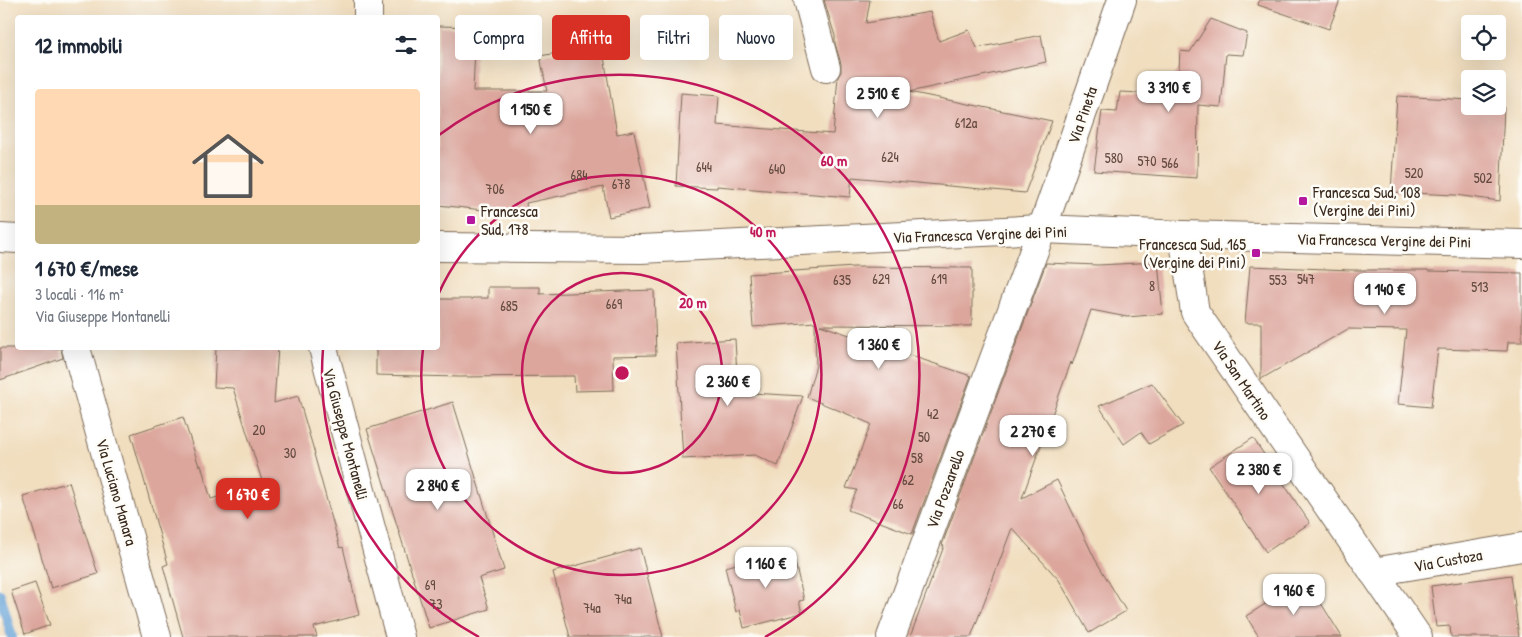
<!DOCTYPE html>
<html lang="it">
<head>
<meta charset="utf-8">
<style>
	:root { --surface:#fff; --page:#f2f2f3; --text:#1f2937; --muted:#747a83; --accent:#d93025 }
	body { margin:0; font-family:"Patrick Hand",sans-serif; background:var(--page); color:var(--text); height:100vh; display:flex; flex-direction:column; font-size:19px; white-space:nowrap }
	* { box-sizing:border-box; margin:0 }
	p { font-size:16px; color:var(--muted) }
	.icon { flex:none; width:28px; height:28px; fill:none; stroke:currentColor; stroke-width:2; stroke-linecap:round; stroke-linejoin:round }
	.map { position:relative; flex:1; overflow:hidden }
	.side { position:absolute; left:15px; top:15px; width:425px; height:335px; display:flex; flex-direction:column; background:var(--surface); border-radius:5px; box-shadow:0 5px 20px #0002 }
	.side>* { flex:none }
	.hud { position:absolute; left:455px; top:15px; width:475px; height:45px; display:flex; gap:10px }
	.controls { position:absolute; left:1461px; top:15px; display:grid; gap:10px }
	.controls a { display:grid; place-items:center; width:45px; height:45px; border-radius:5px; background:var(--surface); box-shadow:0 5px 20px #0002; font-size:25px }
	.price { position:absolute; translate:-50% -42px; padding:0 11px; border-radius:10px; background:#fff; color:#222; font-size:16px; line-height:32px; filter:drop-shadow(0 1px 2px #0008) }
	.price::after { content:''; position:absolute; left:50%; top:30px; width:15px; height:11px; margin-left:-8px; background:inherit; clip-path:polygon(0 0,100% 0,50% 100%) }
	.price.active { background:var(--accent); color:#fff }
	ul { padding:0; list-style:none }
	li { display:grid; align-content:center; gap:10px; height:265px; padding:0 20px }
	li span { display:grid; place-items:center; height:155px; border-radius:5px; color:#555 }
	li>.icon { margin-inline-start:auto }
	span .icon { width:90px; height:90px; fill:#fffc; stroke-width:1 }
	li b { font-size:21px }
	h2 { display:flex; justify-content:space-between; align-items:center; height:60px; padding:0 20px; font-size:21px }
	.pill { padding:0 18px; border-radius:5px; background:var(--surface); box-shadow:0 5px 20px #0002; font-size:18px; line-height:45px }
	.pill.active { background:var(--accent); color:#fff }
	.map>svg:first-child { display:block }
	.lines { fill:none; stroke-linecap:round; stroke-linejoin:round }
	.stream { stroke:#66a3d7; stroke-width:10 }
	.building { fill:#dca69c }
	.street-casing { stroke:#7b6956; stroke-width:30 }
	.secondary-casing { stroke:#7b6956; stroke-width:30 }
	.street { stroke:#fff; stroke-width:28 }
	.secondary { stroke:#fff; stroke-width:28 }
	.ring { fill:none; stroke:#c2185b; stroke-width:2.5 }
	.poi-dot { fill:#b5179e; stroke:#fdfcf7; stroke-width:2 }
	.labels { text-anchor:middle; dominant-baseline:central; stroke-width:5; stroke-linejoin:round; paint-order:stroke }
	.number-label { font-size:14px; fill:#63493e }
	.street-label { font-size:16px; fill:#3b2a1e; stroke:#fdfcf7 }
	.poi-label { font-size:16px; fill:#3b2a1e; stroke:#fdfcf7; text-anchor:start }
	.centre { fill:#c2185b; stroke:#fdfcf7; stroke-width:2.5 }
	.ring-label { font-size:15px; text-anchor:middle; font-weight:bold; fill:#c2185b; stroke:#fdfcf7; stroke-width:5; stroke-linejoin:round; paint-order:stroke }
</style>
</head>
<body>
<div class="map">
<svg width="1522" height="637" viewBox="0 0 1522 637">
	<rect width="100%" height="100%" fill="#fdfcf7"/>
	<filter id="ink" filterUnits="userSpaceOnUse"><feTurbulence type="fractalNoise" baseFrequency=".02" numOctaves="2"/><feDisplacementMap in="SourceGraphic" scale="10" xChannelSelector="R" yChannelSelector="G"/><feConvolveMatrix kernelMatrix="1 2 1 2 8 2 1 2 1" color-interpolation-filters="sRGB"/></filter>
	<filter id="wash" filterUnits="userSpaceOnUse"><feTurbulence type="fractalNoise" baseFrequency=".0096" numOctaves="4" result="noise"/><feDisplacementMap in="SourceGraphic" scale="20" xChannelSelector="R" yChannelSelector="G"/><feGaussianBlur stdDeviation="1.12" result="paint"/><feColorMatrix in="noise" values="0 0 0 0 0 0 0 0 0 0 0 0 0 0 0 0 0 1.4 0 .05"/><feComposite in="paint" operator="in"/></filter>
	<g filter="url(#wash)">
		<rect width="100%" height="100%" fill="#f1debf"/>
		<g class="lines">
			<polyline class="stream" points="0,594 12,637"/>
		</g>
		<g id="blocks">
			<g class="building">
				<polygon points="824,0 870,0 866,23 930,12 939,41 969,30 977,48 1041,35 1046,62 909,92 1052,121 1025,193 852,177 850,197 717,186 717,188 676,186 681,93 719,96 717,125 833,134 838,77 841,72 841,64 835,43 835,36"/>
				<polygon points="1259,0 1340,0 1329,29 1258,5"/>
				<polygon points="1211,19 1247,33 1243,55 1226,54 1221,107 1198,105 1197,178 1094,171 1102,111 1117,112 1120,92 1163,94 1179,69 1180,51 1190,52"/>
				<polygon points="438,26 476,27 473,91 547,91 540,56 602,45 617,134 634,131 650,208 609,217 603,187 526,203 528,215 438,205"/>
				<polygon points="1397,96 1470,100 1470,106 1498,106 1498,104 1504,106 1500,201 1455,195 1391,192"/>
				<polygon points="1158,262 1163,314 1127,317 1091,310 1072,365 1071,362 1022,498 1057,480 1095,559 1126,611 1089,633 1059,580 1012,528 971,637 910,637 944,546 942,545 1046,263 1098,265"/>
				<polygon points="1250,266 1351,270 1428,270 1428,271 1522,273 1522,342 1508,342 1507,351 1438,349 1431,407 1398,404 1406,330 1348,329 1261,379 1261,323 1245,323"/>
				<polygon points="854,267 972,268 972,326 820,325 971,376 912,534 848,510 857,490 846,488 871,424 807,397 816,365 815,322 753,327 749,274"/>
				<polygon points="488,287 540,287 540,294 654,290 656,355 613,356 614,390 575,391 574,376 459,377 376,375 376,348 438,348 438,299 472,299 472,298 488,298"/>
				<polygon points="735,339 738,394 751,393 803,396 778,466 755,455 683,459 676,343"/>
				<polygon points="0,348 61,348 63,358 0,380"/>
				<polygon points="216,348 278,348 274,403 298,396 315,454 314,454 340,548 343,547 359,615 314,627 317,637 183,637 163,566 168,564 131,434 183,417 199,466 201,465 211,499 263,484 233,388 214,387"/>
				<polygon points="1152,383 1183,425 1149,444 1141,432 1124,444 1099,406"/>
				<polygon points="453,402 504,570 479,578 489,609 429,628 367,429"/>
				<polygon points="1253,438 1310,523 1266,552 1209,467"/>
				<polygon points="69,482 98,574 51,588 23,496"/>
				<polygon points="640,548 663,637 570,637 553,572"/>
				<polygon points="792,550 804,600 799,601 802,613 744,628 740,610 736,612 725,567"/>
				<polygon points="1511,575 1519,637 1451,637 1450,626 1436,627 1431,586"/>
				<polygon points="1306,579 1342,637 1259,637 1246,616"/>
				<polygon points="35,583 50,625 25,634 11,591"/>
			</g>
		</g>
	</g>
	<g filter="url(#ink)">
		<use href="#blocks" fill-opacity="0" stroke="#7b6956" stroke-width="1"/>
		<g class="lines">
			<g class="street-casing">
				<g id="street">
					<polyline points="368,0 368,18"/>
					<polyline points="808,0 826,68"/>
					<polyline points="1183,235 1195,312 1418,637"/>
					<polyline points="76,348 157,637"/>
					<polyline points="323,348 400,637"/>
					<polyline points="1373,572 1522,547"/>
				</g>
			</g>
			<g class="secondary-casing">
				<g id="secondary">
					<polyline points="0,238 18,239"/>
					<polyline points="438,247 641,249 1042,229 1183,235 1522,244"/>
					<polyline points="891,637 1042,229 1122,0"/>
				</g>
			</g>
			<use href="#street" class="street"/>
			<use href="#secondary" class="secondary"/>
		</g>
	</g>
	<g class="ring">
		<circle cx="622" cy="373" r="100"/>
		<path d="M438 295A200 200 0 1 1 423 349"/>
		<path d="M479 637A300 300 0 0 1 323 349M439 135A300 300 0 1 1 765 637"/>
	</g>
	<g class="poi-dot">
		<rect x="1298" y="196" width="10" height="10" rx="2.5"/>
		<rect x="466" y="215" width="10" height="10" rx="2.5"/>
		<rect x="1251" y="248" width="10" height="10" rx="2.5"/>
	</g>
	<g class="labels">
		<g class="number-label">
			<text x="966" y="122">612a</text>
			<text x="890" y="156">624</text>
			<text x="1114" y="157">580</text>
			<text x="1147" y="160">570</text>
			<text x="1170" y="162">566</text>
			<text x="704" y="166">644</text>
			<text x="777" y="168">640</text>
			<text x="1414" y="172">520</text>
			<text x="579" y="174">684</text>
			<text x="1483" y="177">502</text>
			<text x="621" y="183">678</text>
			<text x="495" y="188">706</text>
			<text x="881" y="278">629</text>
			<text x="939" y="278">619</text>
			<text x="1306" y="278">547</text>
			<text x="842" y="279">635</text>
			<text x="1278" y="279">553</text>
			<text x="1152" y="285">8</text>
			<text x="1480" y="286">513</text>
			<text x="614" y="303">669</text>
			<text x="509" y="305">685</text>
			<text x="933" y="413">42</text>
			<text x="259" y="429">20</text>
			<text x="924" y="436">50</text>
			<text x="290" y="452">30</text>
			<text x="917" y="457">58</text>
			<text x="908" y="479">62</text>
			<text x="898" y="503">66</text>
			<text x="430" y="584">69</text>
			<text x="623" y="598">74a</text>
			<text x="436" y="603">73</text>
			<text x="592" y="607">74a</text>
		</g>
		<g class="street-label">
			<text transform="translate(1082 115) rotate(-71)">Via Pineta</text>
			<text transform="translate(980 234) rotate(-2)">Via Francesca Vergine dei Pini</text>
			<text transform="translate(1384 240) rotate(1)">Via Francesca Vergine dei Pini</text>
			<text transform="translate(1242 380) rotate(56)">Via San Martino</text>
			<text transform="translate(346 434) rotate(75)">Via Giuseppe Montanelli</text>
			<text transform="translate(945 489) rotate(-70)">Via Pozzarello</text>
			<text transform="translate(117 492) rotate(74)">Via Luciano Manara</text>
			<text transform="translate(1448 560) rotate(-10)">Via Custoza</text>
		</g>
		<g class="poi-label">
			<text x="1313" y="192">Francesca Sud, 108<tspan x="1313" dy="18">(Vergine dei Pini)</tspan></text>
			<text x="481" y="211">Francesca<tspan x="481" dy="18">Sud, 178</tspan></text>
			<text x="1246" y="244" text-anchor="end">Francesca Sud, 165<tspan x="1246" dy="18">(Vergine dei Pini)</tspan></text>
		</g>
	</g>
	<circle cx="622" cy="373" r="8" class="centre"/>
	<g class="ring-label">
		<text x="834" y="166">60 m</text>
		<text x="763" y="237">40 m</text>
		<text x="693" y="308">20 m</text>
	</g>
</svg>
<div class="controls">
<a><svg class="icon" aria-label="locate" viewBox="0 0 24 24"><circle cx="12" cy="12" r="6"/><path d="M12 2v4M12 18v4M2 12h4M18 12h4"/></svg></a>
<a><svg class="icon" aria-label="layers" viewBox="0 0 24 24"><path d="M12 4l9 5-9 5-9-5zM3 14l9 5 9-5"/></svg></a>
</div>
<b class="price" style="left:1169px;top:113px">3 310 €</b>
<b class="price" style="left:878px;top:119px">2 510 €</b>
<b class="price" style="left:531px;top:135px">1 150 €</b>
<b class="price" style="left:1385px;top:315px">1 140 €</b>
<b class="price" style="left:879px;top:370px">1 360 €</b>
<b class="price" style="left:728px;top:407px">2 360 €</b>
<b class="price" style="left:1033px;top:457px">2 270 €</b>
<b class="price" style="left:1259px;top:495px">2 380 €</b>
<b class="price" style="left:438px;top:511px">2 840 €</b>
<b class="price active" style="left:248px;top:520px">1 670 €</b>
<b class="price" style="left:766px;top:589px">1 160 €</b>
<b class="price" style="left:1294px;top:616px">1 960 €</b>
<div class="hud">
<a class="pill">Compra</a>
<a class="pill active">Affitta</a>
<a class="pill">Filtri</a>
<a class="pill">Nuovo</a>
</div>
<section class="side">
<h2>12 immobili<svg class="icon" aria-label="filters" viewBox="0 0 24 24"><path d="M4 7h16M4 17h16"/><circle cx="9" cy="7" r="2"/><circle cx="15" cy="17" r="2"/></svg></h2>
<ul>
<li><span style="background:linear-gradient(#ffd9b3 75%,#c2b280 0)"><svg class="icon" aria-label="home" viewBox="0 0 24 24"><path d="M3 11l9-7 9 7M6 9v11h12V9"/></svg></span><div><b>1 670 €/mese</b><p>3 locali · 116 m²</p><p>Via Giuseppe Montanelli</p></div></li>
</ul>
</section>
</div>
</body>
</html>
